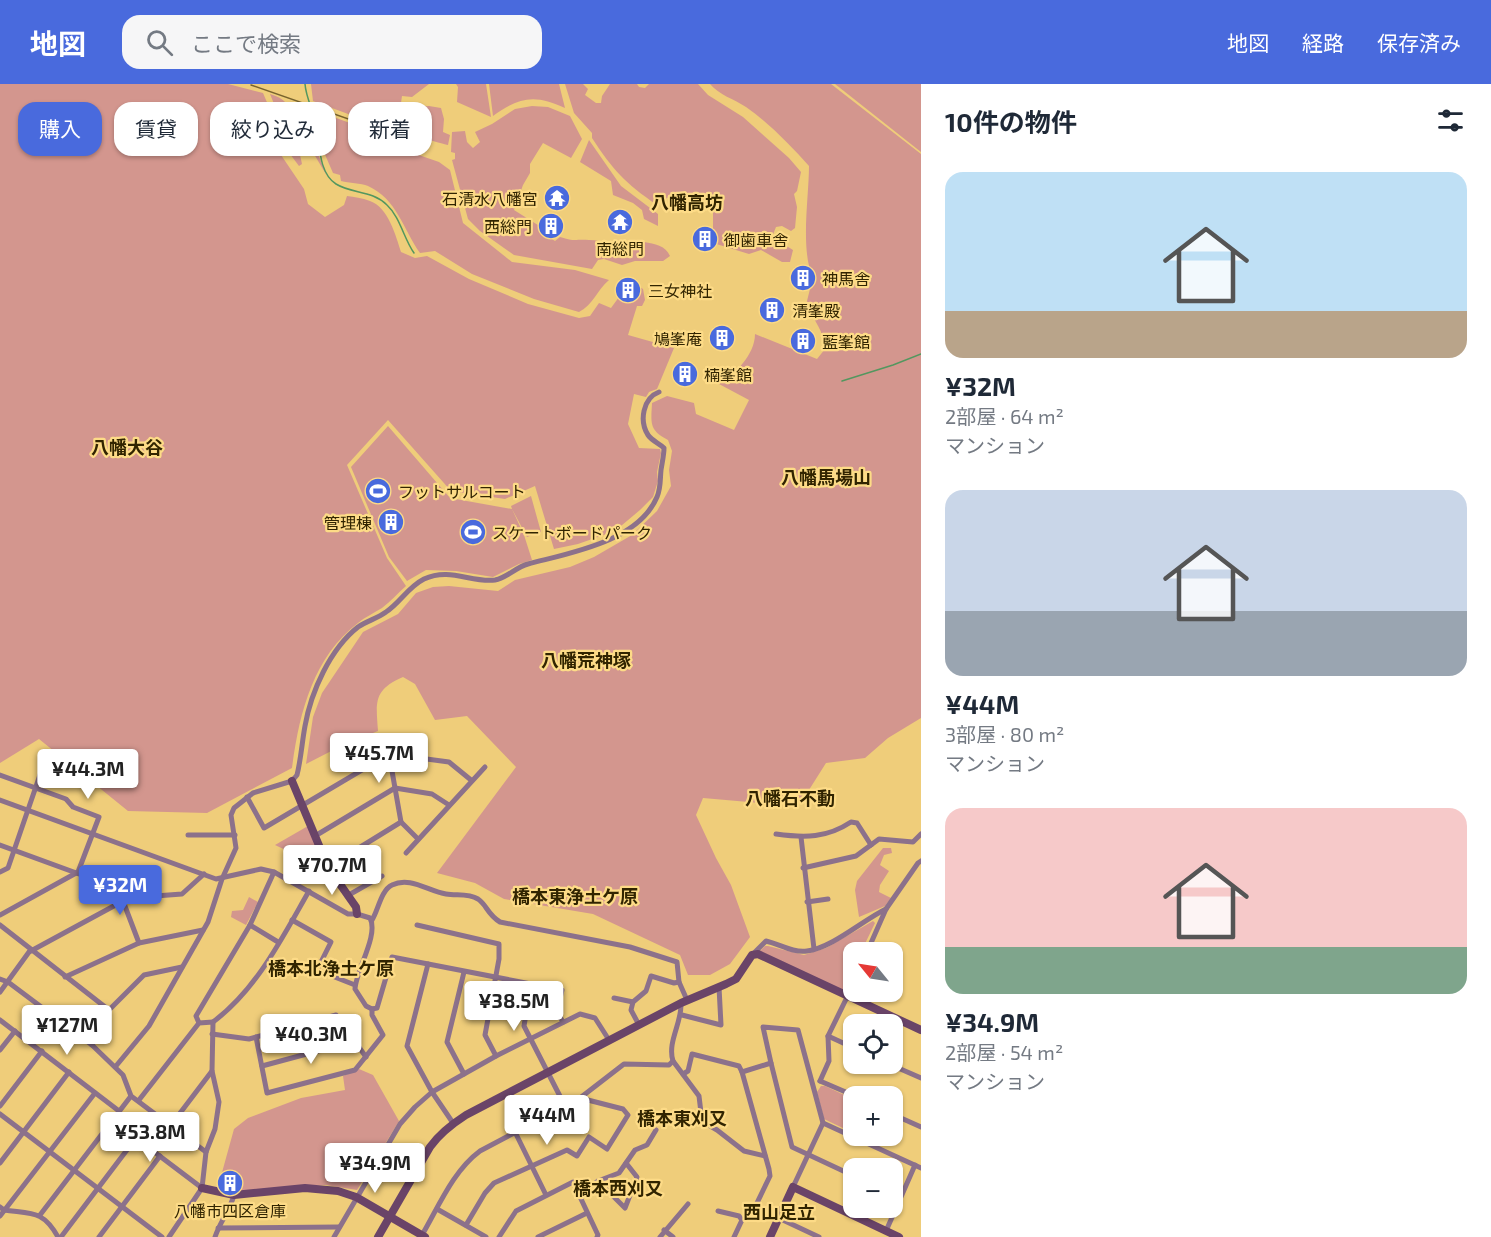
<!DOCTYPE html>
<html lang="ja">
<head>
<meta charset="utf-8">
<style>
	:root { --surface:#fff; --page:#f6f6f7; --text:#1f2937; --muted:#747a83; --accent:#496add }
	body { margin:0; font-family:"Exo 2","Noto Sans JP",sans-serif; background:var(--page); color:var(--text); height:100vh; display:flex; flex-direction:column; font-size:22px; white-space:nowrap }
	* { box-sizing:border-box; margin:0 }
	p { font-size:20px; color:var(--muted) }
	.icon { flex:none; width:33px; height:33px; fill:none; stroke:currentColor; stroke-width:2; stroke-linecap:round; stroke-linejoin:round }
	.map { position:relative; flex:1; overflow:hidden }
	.side { display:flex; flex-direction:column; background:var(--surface); width:570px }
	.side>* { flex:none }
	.guide { position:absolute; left:18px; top:18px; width:570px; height:54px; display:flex; gap:12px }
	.needle { width:39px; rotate:300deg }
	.controls { position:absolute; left:843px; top:858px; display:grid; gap:12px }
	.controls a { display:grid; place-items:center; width:60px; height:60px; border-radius:12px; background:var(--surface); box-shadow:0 2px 4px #0004; font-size:30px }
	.price { position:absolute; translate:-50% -51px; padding:0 14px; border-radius:6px; background:#fff; color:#222; font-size:20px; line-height:39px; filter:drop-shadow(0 2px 3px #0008) }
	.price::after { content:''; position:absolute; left:50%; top:36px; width:18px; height:14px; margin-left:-9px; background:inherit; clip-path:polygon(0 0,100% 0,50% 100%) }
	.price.active { background:var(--accent); color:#fff }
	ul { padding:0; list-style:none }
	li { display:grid; align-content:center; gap:12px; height:318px; padding:0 24px }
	li span { display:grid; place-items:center; height:186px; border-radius:18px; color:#555 }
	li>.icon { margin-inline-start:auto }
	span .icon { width:108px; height:108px; fill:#fffc; stroke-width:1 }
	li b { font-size:26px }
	h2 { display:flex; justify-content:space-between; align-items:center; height:72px; padding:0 24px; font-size:26px }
	.pill { padding:0 21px; border-radius:18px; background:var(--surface); box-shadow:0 2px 4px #0004; font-size:21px; line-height:54px }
	.pill.active { background:var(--accent); color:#fff }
	header { display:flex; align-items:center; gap:36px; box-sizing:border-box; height:84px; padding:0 30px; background:var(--accent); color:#fff }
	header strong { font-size:28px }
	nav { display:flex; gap:33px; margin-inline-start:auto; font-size:21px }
	.search { width:420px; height:54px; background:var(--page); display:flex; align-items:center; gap:15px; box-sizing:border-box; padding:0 21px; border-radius:18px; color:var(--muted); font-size:22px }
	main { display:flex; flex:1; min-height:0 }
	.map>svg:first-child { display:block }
	.green { fill:#d3968e }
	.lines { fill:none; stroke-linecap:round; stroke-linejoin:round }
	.stream { stroke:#53975f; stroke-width:1.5 }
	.street { stroke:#8c718b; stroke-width:5 }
	.secondary { stroke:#6a4468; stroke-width:8 }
	.rail { stroke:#78632e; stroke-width:1.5 }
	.labels { text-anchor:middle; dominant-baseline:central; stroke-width:4.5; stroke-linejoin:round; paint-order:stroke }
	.poi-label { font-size:16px; fill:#312400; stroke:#fddb87; text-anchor:start }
	.neighbourhood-label { font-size:18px; font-weight:bold; fill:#312400; stroke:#fddb87 }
</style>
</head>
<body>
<header>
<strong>地図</strong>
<div class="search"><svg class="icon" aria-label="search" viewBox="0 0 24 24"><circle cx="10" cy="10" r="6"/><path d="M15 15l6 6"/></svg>ここで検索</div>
<nav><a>地図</a><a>経路</a><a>保存済み</a></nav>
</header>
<main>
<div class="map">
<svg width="921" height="1153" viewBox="0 0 921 1153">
	<rect width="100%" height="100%" fill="#efcd7a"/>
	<g class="green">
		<path d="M0,0H228L263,9L281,51L279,68L304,105L308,120L325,133L344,121L347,112C354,113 362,114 370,117C388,123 396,152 401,168L415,174L427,172L469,195L528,220L579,234L590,232L599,219L611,224L619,213L632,209L636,200L643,205L645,216L642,222H637L628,251L674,264L657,305L649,308L646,313L634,310L628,340L639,364L660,365L661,369L657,388L658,397L653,413L640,426L615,447L578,460L554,465L535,402L505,415L451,407L388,336L347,381L387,474L406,502C398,509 390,518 382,524C374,529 365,533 358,539C313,573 299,630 292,684L207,729L128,727L39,655L0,679Z"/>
		<polygon points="311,0 429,0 412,13 402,12 399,32 389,31 386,44 313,17"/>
		<polygon points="456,0 486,0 491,33 457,18 458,3"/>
		<path d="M489,0H559L565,24C535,10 519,13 493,32Z"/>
		<path d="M565,0H583L588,5L585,11L596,19H601L602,12L610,0H637L639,3L645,4L649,0H698L708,11L743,33L789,74L801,88L797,107L794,110L797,123L795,144L791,147L782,142L776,143L772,153L793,166L790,178H782L761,166L749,170L713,159V127C694,107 679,103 657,121C625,99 613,86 592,54V49L574,29Z"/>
		<path d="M710,0H831L921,70V634L888,654L865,674L826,679L802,717L760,719L703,714L696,731L716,774L731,801L750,853L730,880L710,891H688L680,871L593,830L504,815L475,799L437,789L516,683L467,632L435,636L415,600L403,593C373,606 376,618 378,647L345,660L306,680L313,633L322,609L363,548L398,530L416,509L433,503L449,502L498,507L515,496L570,483L594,473L632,451L657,427L671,402L669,386L672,367L668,356C649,346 651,340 652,319L667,312L694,319L696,330L734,346L749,316L719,300C734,291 755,271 755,250L817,275L825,265C824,247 814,236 806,221L813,193C800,167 809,113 809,82C790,61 770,40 746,23C734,15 719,11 710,0Z"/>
		<polygon points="835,0 921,0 921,68"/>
		<path d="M270,10C291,16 288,25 295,43L292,47L293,56L297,57L302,80L299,82L287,66L284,58L285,47Z"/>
		<polygon points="294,20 310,25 318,70 327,92 308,60 301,52"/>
		<path d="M429,22L441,24L444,35L443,48L450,51L448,61C437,58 409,52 403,41C406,27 415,23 429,22Z"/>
		<path d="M532,22L548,23L570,32L582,55L571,74L543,59L530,80V89L523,101L514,126L541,143V148L555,157L560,153C576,158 574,155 589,156C611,156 623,172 644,158C655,160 665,161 670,172L663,177H635L622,181L604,175L598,176L592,185L514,171L480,147L468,135L452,76L455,75V69L451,68L452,48L465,47L467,58L473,64L480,58L475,48L492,40L515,25Z"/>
		<path d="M317,27L413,62V69L439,78L450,86L463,139L512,178L575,186L609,196C597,206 593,221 579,228L534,215L472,190L435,167L420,169C403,145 397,115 368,102C361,99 349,99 341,97L340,91L333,89L323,66Z"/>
		<polygon points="589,56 621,102 658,130 658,142 644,135 642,126 633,119 613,111 611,97 580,78"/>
		<polygon points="388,342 450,414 512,425 511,422 531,412 541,448 527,453 512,425 524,451 532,476 519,480 493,493 456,487 426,486 407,497 389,473 351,383"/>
		<polygon points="308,742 328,786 275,761"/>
		<polygon points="883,764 891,764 892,769 884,771 880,781 889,787 880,801 879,808 891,814 885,822 859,833 855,806 857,797"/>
		<polygon points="249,813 258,818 246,841 231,833 232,827 243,826"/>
		<path d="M873,837L875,839L861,868H854C853,882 853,897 842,906L760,867L765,862H768L804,871L826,864Z"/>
		<polygon points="359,985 373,991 399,1037 357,1106 326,1101 236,1108 218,1103 234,1045 248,1034 301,1014 345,1006 343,992"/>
		<polygon points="821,1002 825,1002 853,1015 853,1031 847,1046 824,1035 817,1008"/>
	</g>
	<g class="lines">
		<g class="stream">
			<path d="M305,0C306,13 312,24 315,36C320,55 317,88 336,100C352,110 372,106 387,121C400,133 404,155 414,169"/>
			<polyline points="842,297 893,281 921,270"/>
		</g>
		<g class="street">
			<polyline points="389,670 401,738"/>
			<polyline points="0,691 66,715 73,723 99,733 78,788 0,831"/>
			<polyline points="247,713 264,744 389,670 449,678 471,696"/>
			<path d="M0,716L216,795L261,785L274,788L348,830H357L370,834C379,851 356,886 355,905L366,922L372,925L377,924L392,873L562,906L557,928L563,938"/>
			<path d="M776,750C805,754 827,754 851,738L857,739L871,761"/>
			<polyline points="188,751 235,751"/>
			<polyline points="315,752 395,704 432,710 449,721"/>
			<polyline points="801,753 814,865"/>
			<polyline points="0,761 142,813"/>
			<polyline points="406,769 485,683"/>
			<polyline points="328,783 401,738 418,755"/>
			<polyline points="803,784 856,772 879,755 913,758 921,750"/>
			<polyline points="0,788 8,784 42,685"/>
			<polyline points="347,812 382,792"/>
			<polyline points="123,817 139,859"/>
			<polyline points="807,818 828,815"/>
			<polyline points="292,836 331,858 317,886 355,901"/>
			<path d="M372,836C378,827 381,806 392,801C410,792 428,807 446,810C456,812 468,809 478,815C487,821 487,830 500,838L630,863L677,878L679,898L687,916"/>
			<polyline points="0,841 109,926"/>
			<polyline points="250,841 278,858"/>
			<polyline points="417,841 499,860 499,875 485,951 496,972"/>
			<polyline points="867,868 886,825 918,779 921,777"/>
			<path d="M752,871L766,857C779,860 793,869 807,867C832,864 863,836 886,825"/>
			<polyline points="428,880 407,962 432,1008 453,1039"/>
			<polyline points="65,893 139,859 203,846"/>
			<polyline points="0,895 8,898 92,961 123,991 131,1012 206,1068"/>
			<polyline points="531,900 524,942 565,1022"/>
			<polyline points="0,908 29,868 123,817 142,813 182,810 204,790"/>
			<polyline points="614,914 633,918"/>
			<path d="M681,919C682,939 667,958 673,977L699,1012L702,1037L717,1046L744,1067L765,1072"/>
			<polyline points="682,931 721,941 719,903"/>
			<polyline points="0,936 119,1027"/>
			<path d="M213,938C257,905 282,854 309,807"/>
			<polyline points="199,939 196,932 250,841 274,788"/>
			<polyline points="639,941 631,926 633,918 646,907 651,892 674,899 679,898"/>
			<polyline points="212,950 249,955 336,931 366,973"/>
			<polyline points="828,952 854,964"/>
			<polyline points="256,953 267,1009 355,986 383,951 372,931 372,925"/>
			<polyline points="92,961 109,926 144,891 182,883"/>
			<polyline points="0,966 15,947"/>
			<polyline points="771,979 792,1063 854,1092"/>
			<polyline points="889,980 921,994"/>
			<path d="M116,982L149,942L208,838L222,795L236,764L231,731L234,724L253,709L292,697L297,691C301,675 302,658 305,642C311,608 330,565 358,543C367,537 378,534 386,528C400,519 408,503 424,495C450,483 471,499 495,496C507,494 516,483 528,480C569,469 638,458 657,413C661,404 660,395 661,386C662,379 664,371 664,364C659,359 652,357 648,351C639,337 643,314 659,308"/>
			<polyline points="262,982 355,957"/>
			<polyline points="464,990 447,958 464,888"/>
			<polyline points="683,990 688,987 692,970 739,982 742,988"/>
			<polyline points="820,997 829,977 828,952 854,899"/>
			<polyline points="820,997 855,1012"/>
			<polyline points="139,1016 199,939 213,938 212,987 219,1018 215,1045 206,1068 202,1104 169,1153"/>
			<polyline points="0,1022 42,967"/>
			<polyline points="0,1030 162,1153"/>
			<polyline points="892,1030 921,1043"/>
			<polyline points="112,1036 202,1104"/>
			<polyline points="823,1039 921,1084"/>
			<polyline points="171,1041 212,987"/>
			<polyline points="515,1048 546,1111"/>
			<polyline points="0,1079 69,988"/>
			<polyline points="598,1097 625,1124 637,1093 626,1079"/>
			<polyline points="793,1103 823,1039 798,946 763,943 771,979 742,988 769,1085 770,1092 755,1123 819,1153"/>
			<polyline points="580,1113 589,1103 598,1097 619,1089 635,1066 647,1061 656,1046"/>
			<path d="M0,1123L4,1126C32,1130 43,1126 58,1153"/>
			<polyline points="437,1125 486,1153"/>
			<polyline points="718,1127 739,1132 742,1136 734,1153"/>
			<polyline points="40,1131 131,1012"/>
			<polyline points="0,1132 95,1009"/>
			<polyline points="466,1141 485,1109 494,1099 567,1066 577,1072 589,1053 607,1065 628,1031 623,1025 580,1014"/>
			<polyline points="218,1144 339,1143"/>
			<polyline points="664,1146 673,1153"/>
			<polyline points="886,1147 915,1081"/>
			<path d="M422,1151C439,1122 453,1087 480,1067L580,1014L624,980L669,981L673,977"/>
			<polyline points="61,1153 136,1054"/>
			<polyline points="99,1153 160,1072"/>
			<path d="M215,1153C220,1138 230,1126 234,1111"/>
			<polyline points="334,1153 400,1040 415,1023 432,1008 496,972 580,930 595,934 609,956"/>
			<polyline points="499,1153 516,1127 573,1098 598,1151 597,1153"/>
			<polyline points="538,1153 587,1129"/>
			<polyline points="660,1153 688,1120"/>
		</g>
		<g class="secondary">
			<polyline points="292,697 328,783 356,823 357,830"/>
			<polyline points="202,1104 234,1111 305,1104 338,1107 356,1113 425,1153"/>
			<path d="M378,1153L430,1063C440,1049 452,1040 466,1031L681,919L726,900L736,895L752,871L758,870L921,946"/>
			<polyline points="770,1153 793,1103 899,1153"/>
		</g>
		<polyline class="rail" points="251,1 420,60"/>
	</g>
	<defs>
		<g id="temple-disc" transform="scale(1.35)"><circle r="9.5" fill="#496add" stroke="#fddb87"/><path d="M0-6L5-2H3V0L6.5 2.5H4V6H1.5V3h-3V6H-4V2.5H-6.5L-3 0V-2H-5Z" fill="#fff"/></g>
		<g id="building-disc" transform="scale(1.35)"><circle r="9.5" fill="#496add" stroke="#fddb87"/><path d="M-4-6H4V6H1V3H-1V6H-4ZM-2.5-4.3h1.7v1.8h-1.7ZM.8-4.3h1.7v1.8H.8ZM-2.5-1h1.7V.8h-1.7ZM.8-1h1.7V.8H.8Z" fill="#fff"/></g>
		<g id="stadium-disc" transform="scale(1.35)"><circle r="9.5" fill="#496add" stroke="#fddb87"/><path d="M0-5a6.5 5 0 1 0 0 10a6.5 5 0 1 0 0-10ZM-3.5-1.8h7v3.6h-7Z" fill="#fff"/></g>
	</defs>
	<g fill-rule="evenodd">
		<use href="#temple-disc" x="557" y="114"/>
		<use href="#temple-disc" x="620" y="138"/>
		<use href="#building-disc" x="551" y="142"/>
		<use href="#building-disc" x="705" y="155"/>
		<use href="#building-disc" x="803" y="194"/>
		<use href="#building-disc" x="628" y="206"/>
		<use href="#building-disc" x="772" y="226"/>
		<use href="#building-disc" x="722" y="254"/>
		<use href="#building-disc" x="803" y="257"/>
		<use href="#building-disc" x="685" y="290"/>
		<use href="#stadium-disc" x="378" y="407"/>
		<use href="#building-disc" x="391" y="438"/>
		<use href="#stadium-disc" x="473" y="448"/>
		<use href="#building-disc" x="230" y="1099"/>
	</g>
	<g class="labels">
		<g class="poi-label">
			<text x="538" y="114" text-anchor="end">石清水八幡宮</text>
			<text x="532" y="142" text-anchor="end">西総門</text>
			<text x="724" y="155">御歯車舎</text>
			<text x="620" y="164" text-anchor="middle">南総門</text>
			<text x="822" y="194">神馬舎</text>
			<text x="648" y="206">三女神社</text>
			<text x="792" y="226">清峯殿</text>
			<text x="702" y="254" text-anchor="end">鳩峯庵</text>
			<text x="822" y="257">藍峯館</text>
			<text x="704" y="290">楠峯館</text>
			<text x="398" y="407">フットサルコート</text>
			<text x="372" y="438" text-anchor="end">管理棟</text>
			<text x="492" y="448">スケートボードパーク</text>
			<text x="230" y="1126" text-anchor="middle">八幡市四区倉庫</text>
		</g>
		<g class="neighbourhood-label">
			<text x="687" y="118">八幡高坊</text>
			<text x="127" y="363">八幡大谷</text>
			<text x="826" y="393">八幡馬場山</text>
			<text x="586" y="576">八幡荒神塚</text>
			<text x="790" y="714">八幡石不動</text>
			<text x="575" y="812">橋本東浄土ケ原</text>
			<text x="331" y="884">橋本北浄土ケ原</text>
			<text x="682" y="1034">橋本東刈又</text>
			<text x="618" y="1104">橋本西刈又</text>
			<text x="779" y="1128">西山足立</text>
		</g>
	</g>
</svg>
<div class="controls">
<a><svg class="needle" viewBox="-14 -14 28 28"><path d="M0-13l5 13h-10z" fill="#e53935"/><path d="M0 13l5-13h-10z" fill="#747a83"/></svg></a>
<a><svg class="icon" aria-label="locate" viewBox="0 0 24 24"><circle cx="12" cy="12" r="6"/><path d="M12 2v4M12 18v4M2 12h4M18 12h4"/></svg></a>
<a>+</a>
<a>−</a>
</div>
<b class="price" style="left:379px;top:700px">¥45.7M</b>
<b class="price" style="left:88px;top:716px">¥44.3M</b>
<b class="price" style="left:332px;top:812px">¥70.7M</b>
<b class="price active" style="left:120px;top:832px">¥32M</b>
<b class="price" style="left:514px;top:948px">¥38.5M</b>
<b class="price" style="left:67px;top:972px">¥127M</b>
<b class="price" style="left:311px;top:981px">¥40.3M</b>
<b class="price" style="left:547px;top:1062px">¥44M</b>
<b class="price" style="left:150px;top:1079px">¥53.8M</b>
<b class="price" style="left:375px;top:1110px">¥34.9M</b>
<div class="guide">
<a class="pill active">購入</a>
<a class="pill">賃貸</a>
<a class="pill">絞り込み</a>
<a class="pill">新着</a>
</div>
</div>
<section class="side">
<h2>10件の物件<svg class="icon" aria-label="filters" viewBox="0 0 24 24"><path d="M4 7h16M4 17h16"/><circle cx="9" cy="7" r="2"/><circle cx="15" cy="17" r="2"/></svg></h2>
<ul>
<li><span style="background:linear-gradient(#bfe0f5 75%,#b9a48a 0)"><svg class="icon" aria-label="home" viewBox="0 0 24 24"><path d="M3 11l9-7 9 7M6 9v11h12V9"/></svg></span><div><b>¥32M</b><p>2部屋 · 64 m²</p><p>マンション</p></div></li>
<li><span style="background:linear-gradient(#c9d6e8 65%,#9aa5b1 0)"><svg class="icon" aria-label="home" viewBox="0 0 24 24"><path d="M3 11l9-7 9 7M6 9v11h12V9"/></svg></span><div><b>¥44M</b><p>3部屋 · 80 m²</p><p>マンション</p></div></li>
<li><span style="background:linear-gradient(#f6c9c9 75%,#7fa58c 0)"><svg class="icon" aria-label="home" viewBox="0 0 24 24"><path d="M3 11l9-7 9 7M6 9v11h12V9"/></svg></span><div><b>¥34.9M</b><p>2部屋 · 54 m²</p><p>マンション</p></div></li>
</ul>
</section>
</main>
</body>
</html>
